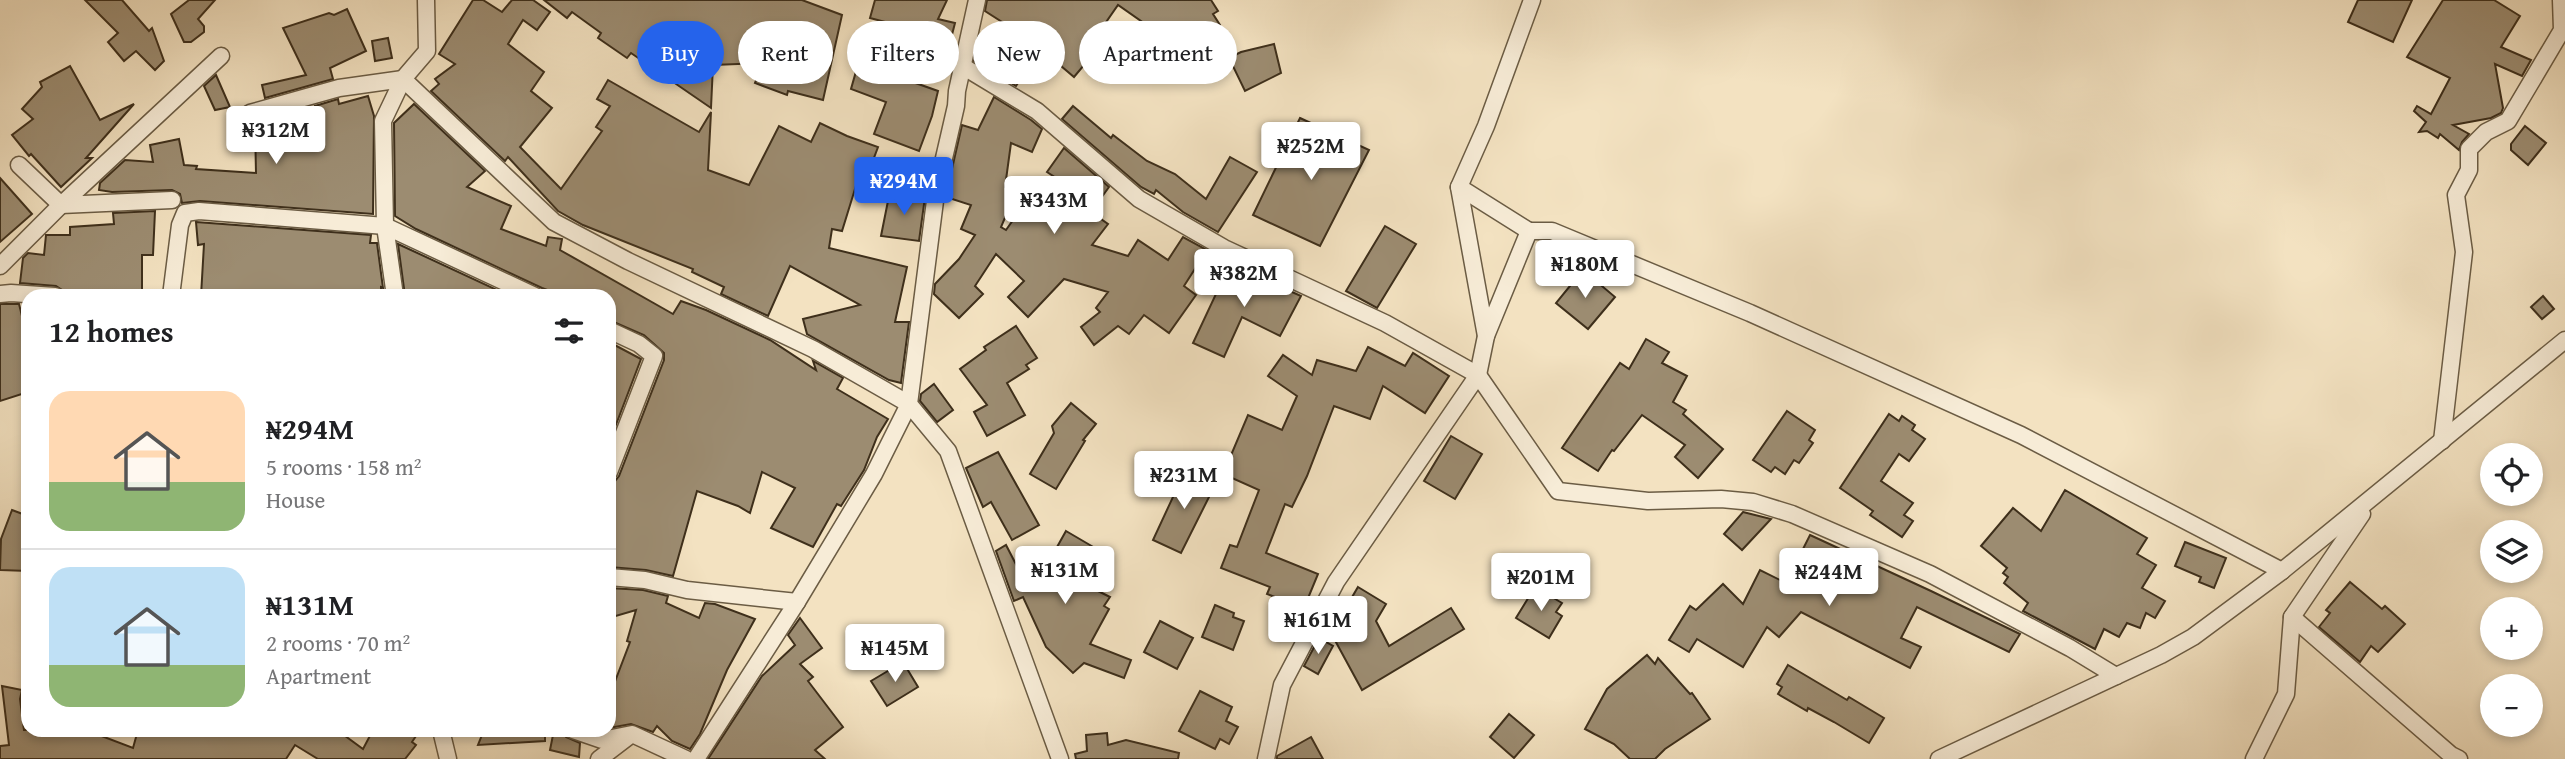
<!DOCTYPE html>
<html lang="en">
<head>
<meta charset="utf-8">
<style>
	:root { --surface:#fff; --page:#f6f6f6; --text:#202124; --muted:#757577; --line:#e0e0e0; --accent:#2563eb }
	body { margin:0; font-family:"Gentium Book Plus",serif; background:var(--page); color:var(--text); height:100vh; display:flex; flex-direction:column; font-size:26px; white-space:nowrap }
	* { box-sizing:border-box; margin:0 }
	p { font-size:23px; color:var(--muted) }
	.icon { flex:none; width:38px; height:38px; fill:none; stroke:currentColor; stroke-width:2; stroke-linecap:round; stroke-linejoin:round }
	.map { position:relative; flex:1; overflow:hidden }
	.details { position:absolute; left:21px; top:289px; width:595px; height:448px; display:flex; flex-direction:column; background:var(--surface); border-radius:21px; box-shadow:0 4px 10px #0003 }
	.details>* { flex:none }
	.top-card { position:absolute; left:637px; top:21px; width:665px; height:63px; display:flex; gap:14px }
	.buttons { position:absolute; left:2480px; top:443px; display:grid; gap:14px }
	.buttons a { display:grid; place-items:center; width:63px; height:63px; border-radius:50%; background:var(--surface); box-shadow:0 4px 10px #0003; font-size:35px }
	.price { position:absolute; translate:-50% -60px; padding:0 16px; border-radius:7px; background:#fff; color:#222; font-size:23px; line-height:46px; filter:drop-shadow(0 2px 4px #0008) }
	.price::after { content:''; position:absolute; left:50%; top:42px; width:21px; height:16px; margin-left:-10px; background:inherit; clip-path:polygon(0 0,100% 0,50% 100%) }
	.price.on { background:var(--accent); color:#fff }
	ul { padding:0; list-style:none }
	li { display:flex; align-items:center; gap:21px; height:175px; padding:0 28px }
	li+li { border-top:2px solid var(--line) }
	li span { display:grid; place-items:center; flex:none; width:196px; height:140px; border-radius:21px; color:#555 }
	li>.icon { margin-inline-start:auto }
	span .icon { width:84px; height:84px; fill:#fffc; stroke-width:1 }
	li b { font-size:30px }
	h2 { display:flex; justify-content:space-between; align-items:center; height:84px; padding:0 28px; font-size:30px }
	.chip { padding:0 24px; border-radius:32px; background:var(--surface); box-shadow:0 4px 10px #0003; font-size:24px; line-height:63px }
	.chip.on { background:var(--accent); color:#fff }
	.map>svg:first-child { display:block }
	.building { fill:#9c8c71; stroke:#3e2f1b; stroke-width:2 }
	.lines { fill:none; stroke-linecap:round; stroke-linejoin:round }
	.minor-casing { stroke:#6b5c44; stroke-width:19 }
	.minor { stroke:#f7ecd7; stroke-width:16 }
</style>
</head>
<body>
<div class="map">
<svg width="2565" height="759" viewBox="0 0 2565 759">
	<rect width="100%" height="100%" fill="#f3e2c1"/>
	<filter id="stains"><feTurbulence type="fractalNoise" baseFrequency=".00286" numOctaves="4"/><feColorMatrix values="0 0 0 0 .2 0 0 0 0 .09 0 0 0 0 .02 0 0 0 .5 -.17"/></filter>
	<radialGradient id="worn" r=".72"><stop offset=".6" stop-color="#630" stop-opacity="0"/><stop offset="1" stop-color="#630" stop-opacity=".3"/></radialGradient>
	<g class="building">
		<polygon points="85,0 122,0 149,31 152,28 164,61 155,70 136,51 124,61 108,42 118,33"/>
		<polygon points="189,0 215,0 198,19 204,26 204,32 191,42 184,42 171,14"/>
		<polygon points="473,0 483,0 502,12 512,0 533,0 550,12 537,30 523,20 508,44 544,72 531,91 552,108 520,147 561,189 602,131 596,127 610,106 597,99 608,80 699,132 711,112 708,170 749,185 779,126 811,142 820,123 847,136 878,147 866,179 859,176 842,231 832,229 829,248 907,267 895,322 909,322 901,383 889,380 807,334 803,319 860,305 790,266 768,316 721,294 724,287 692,272 693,269 583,225 558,211 508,157 505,161 431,91 439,84 435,79 455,64 439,54"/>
		<polygon points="544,0 802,0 842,15 823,100 788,91 787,95 755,83 763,63 713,65 711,108 631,53 627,58 598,38 601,33 572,12 567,18"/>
		<polygon points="875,0 947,0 938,19 955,23 946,58 900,47 893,75 938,91 932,116 919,151 874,134 886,102 851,89 859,61 879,66 889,23 870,18"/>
		<polygon points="987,0 1211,0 1218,11 1213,14 1220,25 1177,78 1153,59 1168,40 1118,5 1093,41 1100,46 1074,77 1041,49 1016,86 974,61 977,51 1002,22 985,11"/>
		<polygon points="2358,0 2412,0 2393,42 2348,22"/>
		<polygon points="2443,0 2494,0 2520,16 2501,47 2531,60 2522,76 2495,64 2503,108 2501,113 2491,118 2453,125 2469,134 2462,142 2459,150 2440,134 2438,138 2427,131 2419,132 2426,122 2414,111 2417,106 2431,114 2450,78 2407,57"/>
		<polygon points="347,9 366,51 330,68 333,79 265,98 262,85 306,75 283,28 329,13 334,15"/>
		<polygon points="388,38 392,58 375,61 372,41"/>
		<polygon points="1274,44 1281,73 1245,91 1229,58 1241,52"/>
		<polygon points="70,66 100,120 134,104 86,158 92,158 61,187 31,154 29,156 12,135 33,119 22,109 42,87 40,82"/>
		<polygon points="216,75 230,107 215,110 204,86"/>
		<polygon points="368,96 374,116 373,214 200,201 182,203 180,194 172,190 112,192 99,190 100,183 125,160 153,162 150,145 179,139 184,165 197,166 196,169 256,173 255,126 293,125 293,123 319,120 315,106 338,99 339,104"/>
		<polygon points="994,97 1031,120 1042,129 1032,152 1011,143 1005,187 1015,194 1001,227 1006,230 1025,203 1030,206 1056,178 1047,172 1064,148 1109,187 1091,212 1108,224 1092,245 1128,256 1138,240 1168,260 1183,237 1207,250 1184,286 1196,295 1169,333 1144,315 1129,334 1118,326 1094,345 1081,327 1100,312 1096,308 1108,292 1064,279 1028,317 1008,297 1024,281 996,254 975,286 983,294 959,318 934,294 935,284 959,259 975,235 961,229 971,205 946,197 946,195 962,125 978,130"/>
		<polygon points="414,104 485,171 467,187 511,206 501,229 546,246 548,237 562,239 560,250 673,314 681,301 706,310 770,340 816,370 813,361 843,378 837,389 888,419 877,437 864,470 841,506 837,504 813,547 771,528 795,488 762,472 750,513 738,506 697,491 673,576 646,570 609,567 609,482 615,481 619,476 664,360 664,353 644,335 609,320 609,296 563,296 542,288 416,229 395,216 394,123"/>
		<polygon points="1073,106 1111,138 1113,135 1147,161 1175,174 1206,199 1230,157 1257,172 1218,232 1183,212 1156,190 1154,194 1141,187 1062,119"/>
		<polygon points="1300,118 1369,150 1320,246 1253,215"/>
		<polygon points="2525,126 2546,143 2528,165 2511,150 2511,144"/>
		<polygon points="0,178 32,214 0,242"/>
		<polygon points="890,191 925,197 919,241 881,236"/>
		<polygon points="155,211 153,255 142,255 142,296 65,292 56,286 20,283 23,258 28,253 44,255 46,235 70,235 70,227 114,224 113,213"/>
		<polygon points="196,222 371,235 370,243 377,243 383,288 381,287 381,296 201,296 204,244 198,245"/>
		<polygon points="1385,226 1416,244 1377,308 1346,291"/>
		<polygon points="398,244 510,296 405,296"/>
		<polygon points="1230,264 1301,296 1280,336 1242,317 1224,357 1193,343"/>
		<polygon points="1583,270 1615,297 1588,329 1556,303"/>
		<polygon points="2543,296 2554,309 2542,319 2531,307"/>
		<polygon points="0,304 19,304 28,340 28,392 0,401"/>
		<polygon points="1016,326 1037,358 1026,365 1029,369 1007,383 1025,415 987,436 974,412 987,405 960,369 986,350 984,347"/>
		<polygon points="1646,339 1669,352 1662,363 1687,376 1673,402 1686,410 1683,414 1723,449 1698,478 1675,457 1685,445 1642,415 1614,451 1612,450 1598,471 1562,448 1620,363 1629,369"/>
		<polygon points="609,342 641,359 609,443"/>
		<polygon points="1368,347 1405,366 1413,353 1449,376 1425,413 1383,386 1370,419 1334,406 1307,476 1292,507 1285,504 1266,553 1318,574 1304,608 1267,594 1270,587 1221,568 1230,545 1237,547 1259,490 1223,474 1248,415 1282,430 1297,396 1268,376 1283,355 1312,375 1317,360 1356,371"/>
		<polygon points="934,384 953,410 937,422 920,401 921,394"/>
		<polygon points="1071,403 1096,424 1083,440 1085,441 1056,489 1030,474 1054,433 1052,426"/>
		<polygon points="1787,411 1815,430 1809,440 1813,443 1799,463 1794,460 1785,474 1775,467 1771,472 1753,460"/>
		<polygon points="1889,414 1899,421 1902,416 1915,425 1912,430 1925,439 1909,461 1899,454 1881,481 1913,503 1904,515 1913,521 1902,537 1870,515 1873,511 1840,488"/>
		<polygon points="1451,436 1482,454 1455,499 1424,481"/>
		<polygon points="998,452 1039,525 1012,540 991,502 983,507 966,468"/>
		<polygon points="1186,469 1216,483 1181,553 1153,540"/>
		<polygon points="2065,490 2147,538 2137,554 2156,565 2142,588 2165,601 2155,618 2146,613 2140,628 2127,623 2119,637 2104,629 2095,649 2023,611 2028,603 2004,583 2008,577 2003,573 2007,568 1981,546 2013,508 2041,531"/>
		<polygon points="12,510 28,516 28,571 0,570 1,539"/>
		<polygon points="1743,512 1771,519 1742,550 1724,534"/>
		<polygon points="1066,531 1095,548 1076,580 1110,597 1104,606 1109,609 1090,644 1131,660 1124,678 1084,663 1073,673 1046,647 1023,597 1014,601 996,551 1006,545 1022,576 1047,565"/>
		<polygon points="1810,535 1931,591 2020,634 2009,652 1917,607 1901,638 1921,647 1910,668 1801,612 1779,637 1767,627 1743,667 1697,639 1689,652 1669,640 1690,606 1696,610 1723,584 1743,604 1760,570 1786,583"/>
		<polygon points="2185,542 2226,558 2214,588 2199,582 2201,577 2175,566"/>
		<polygon points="2350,582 2382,609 2385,606 2405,624 2378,652 2371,646 2360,662 2319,627 2330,613 2326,610"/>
		<polygon points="1358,587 1386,604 1376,621 1389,646 1451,608 1464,629 1362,690 1331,633"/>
		<polygon points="1535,587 1562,603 1556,612 1562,616 1549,638 1516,618"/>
		<polygon points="609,588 643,590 668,596 666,603 699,618 705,603 715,604 755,619 727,670 700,734 690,749 672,741 657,726 653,732 631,724 609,728 609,679 614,684 630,642 627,641 636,610 609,618"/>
		<polygon points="1215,605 1234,613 1233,617 1244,621 1233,650 1202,637"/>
		<polygon points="800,618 822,648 800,664 813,677 808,681 843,727 815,750 825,759 708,759 762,676 795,645 788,635"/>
		<polygon points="1160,621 1193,638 1177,669 1144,652"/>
		<polygon points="1319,638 1333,646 1318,674 1304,666"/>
		<polygon points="1647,655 1655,664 1658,658 1690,694 1692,693 1710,719 1665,749 1655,759 1630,759 1614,744 1585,729 1607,689"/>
		<polygon points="903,662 918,687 887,706 871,681"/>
		<polygon points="1788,665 1847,700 1849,697 1884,718 1869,743 1834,722 1808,708 1807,711 1778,694 1782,687 1777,684"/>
		<polygon points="2,686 22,690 20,699 24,730 61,730 61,736 99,735 133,748 138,730 337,730 363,749 373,730 420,730 412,742 416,745 405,759 318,759 295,745 286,759 0,759 0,746 9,745"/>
		<polygon points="1200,691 1232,707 1226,721 1238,727 1229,744 1220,739 1215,749 1179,731"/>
		<polygon points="1509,714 1534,735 1514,758 1490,737"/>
		<polygon points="484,730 545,730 545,741 478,745"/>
		<polygon points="554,730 563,730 566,737 580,743 579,757 550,750"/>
		<polygon points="1107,733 1108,745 1126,740 1179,753 1178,759 1076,759 1075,754 1087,751 1086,735"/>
		<polygon points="1311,737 1323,759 1277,759 1277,756"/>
	</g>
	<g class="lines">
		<g class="minor-casing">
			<g id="minor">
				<polyline points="977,0 957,91 956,106 936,193 909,404 948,451 1060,759"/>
				<polyline points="964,67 1037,111 1139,199 1224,248 1385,323 1478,375 1558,491 1648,501 1721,499 1753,502 1792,514 1930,574 2070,648 2116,676"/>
				<polyline points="250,113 339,88 403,79 554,222 628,261 813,349 909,404 874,474 797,602 696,759"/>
				<polyline points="19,165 61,205 172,200"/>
				<polyline points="1459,187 1529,231"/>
				<polyline points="0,266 61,205 221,56"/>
				<polyline points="0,294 11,293 55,296"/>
				<polyline points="171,296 180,225 185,213 199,211 385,226 535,296"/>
				<polyline points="395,296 385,226 383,121 403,79 427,51 426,0"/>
				<polyline points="609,330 639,344 654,356 609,472"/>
				<polyline points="1486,336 1529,231 1552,231 1750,313 2021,435 2282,571"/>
				<polyline points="2442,441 2464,252 2456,195 2469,170 2469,149 2486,132 2508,121 2562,30 2561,0"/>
				<polyline points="609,577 645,580 687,590 797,602"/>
				<polyline points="2292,617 2451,755 2459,759"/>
				<polyline points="441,730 448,759"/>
				<polyline points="573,730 602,740 632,734 686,759"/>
				<polyline points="599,759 628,737"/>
				<polyline points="1266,759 1282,685 1336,582 1478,375 1486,336 1459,187 1486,126 1532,0"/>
				<polyline points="1939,759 2161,655 2193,637 2282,571 2565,340"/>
				<polyline points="2254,759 2286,694 2292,617 2362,514"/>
			</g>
		</g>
		<use href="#minor" class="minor"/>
	</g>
	<rect width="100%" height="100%" filter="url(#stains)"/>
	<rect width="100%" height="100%" fill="url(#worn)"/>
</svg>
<div class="buttons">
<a><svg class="icon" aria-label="locate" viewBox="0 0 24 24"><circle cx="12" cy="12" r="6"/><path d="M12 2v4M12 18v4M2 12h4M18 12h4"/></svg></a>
<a><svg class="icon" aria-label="layers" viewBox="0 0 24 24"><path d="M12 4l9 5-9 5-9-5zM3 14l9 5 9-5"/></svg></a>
<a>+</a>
<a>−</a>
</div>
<b class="price" style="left:276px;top:166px">₦312M</b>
<b class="price" style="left:1311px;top:182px">₦252M</b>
<b class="price on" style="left:904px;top:217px">₦294M</b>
<b class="price" style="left:1054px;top:236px">₦343M</b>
<b class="price" style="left:1585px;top:300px">₦180M</b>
<b class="price" style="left:1244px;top:309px">₦382M</b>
<b class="price" style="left:1184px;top:511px">₦231M</b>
<b class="price" style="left:1065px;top:606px">₦131M</b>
<b class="price" style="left:1829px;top:608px">₦244M</b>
<b class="price" style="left:1541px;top:613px">₦201M</b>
<b class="price" style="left:1318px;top:656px">₦161M</b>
<b class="price" style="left:895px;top:684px">₦145M</b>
<div class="top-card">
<a class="chip on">Buy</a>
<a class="chip">Rent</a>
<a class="chip">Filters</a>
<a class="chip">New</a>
<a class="chip">Apartment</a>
</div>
<section class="details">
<h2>12 homes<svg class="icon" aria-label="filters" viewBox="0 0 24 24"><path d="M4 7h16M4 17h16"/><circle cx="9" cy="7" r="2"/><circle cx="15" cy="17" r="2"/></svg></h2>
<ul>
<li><span style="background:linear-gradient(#ffd9b3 65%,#8fb573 0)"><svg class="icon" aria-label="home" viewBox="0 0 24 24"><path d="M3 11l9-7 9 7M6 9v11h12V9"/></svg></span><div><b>₦294M</b><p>5 rooms · 158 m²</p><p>House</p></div></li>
<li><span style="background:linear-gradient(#bfe0f5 70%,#8fb573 0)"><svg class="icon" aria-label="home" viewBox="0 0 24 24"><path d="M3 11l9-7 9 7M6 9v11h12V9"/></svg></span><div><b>₦131M</b><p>2 rooms · 70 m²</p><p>Apartment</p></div></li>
</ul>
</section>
</div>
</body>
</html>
